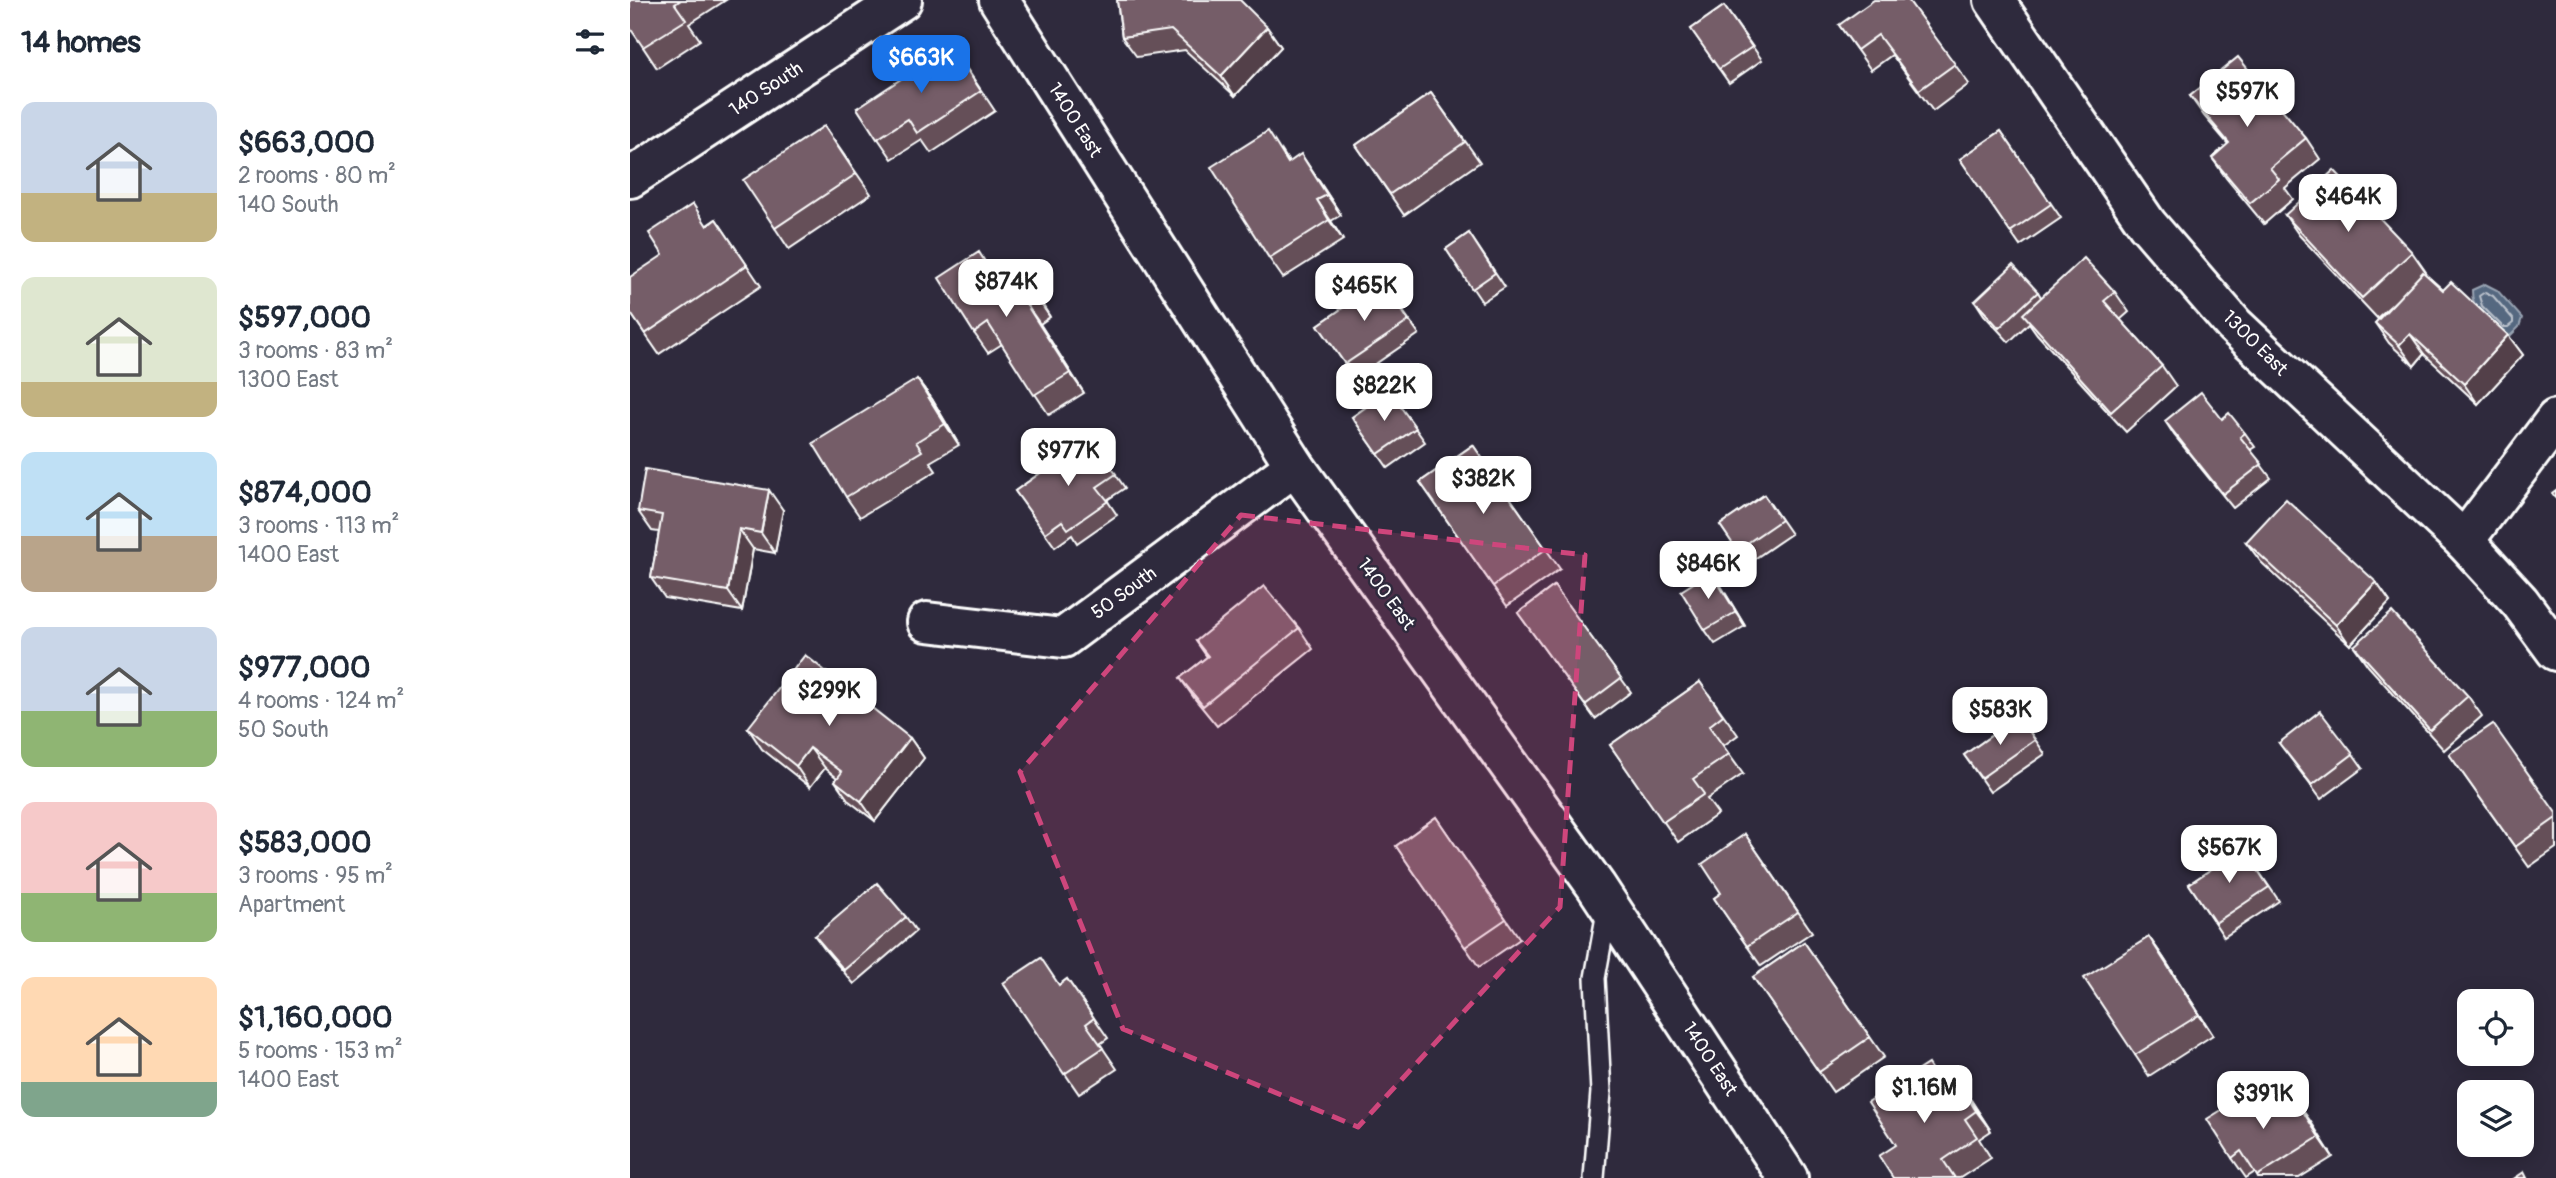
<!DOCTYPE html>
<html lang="en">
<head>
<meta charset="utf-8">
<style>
	:root { --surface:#fff; --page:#f2f2f3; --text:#1f2937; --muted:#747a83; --accent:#1a73e8 }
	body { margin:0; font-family:Pangolin,sans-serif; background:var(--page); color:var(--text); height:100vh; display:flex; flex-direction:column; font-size:26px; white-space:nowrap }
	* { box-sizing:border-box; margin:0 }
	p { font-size:23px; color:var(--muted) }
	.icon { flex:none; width:38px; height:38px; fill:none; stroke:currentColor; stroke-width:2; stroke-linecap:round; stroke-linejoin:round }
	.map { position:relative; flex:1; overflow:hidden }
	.side { display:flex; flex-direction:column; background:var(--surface); width:630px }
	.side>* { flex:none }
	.controls { position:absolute; left:1827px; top:989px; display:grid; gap:14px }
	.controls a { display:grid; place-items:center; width:77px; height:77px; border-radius:14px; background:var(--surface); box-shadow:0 4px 18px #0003; font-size:35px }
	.price { position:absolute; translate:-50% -60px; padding:0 16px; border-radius:14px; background:#fff; color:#222; font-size:23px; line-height:46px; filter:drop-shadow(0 2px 4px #0008) }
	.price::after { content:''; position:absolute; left:50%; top:42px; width:21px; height:16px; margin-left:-10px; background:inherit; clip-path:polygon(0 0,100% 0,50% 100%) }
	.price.selected { background:var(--accent); color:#fff }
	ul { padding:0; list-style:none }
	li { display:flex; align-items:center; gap:21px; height:175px; padding:0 21px }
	li span { display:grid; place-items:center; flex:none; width:196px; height:140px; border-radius:14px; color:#555 }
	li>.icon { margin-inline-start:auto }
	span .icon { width:84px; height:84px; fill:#fffc; stroke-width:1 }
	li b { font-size:30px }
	h2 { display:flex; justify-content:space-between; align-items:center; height:84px; padding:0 21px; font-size:30px }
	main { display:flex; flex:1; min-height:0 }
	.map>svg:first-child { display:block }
	.water { fill:#556780; stroke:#99a4b3; stroke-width:2 }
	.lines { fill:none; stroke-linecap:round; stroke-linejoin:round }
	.shore { stroke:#bbc2cc; stroke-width:2 }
	.service-casing { stroke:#fff; stroke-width:24 }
	.minor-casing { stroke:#fff; stroke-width:44 }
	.service { stroke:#2f2a3d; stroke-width:19 }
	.minor { stroke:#2f2a3d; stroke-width:38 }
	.wall { fill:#655059; stroke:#fff; stroke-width:2 }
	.shaded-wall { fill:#524148; stroke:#fff; stroke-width:2 }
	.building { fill:#755d67; stroke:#fff; stroke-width:2 }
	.marked { fill:#ce467c; fill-opacity:0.2; stroke:#ce467c; stroke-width:5; stroke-dasharray:14 9; stroke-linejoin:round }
	.labels { text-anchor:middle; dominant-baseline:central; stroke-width:5; stroke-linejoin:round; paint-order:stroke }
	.street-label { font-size:19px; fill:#fff; stroke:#2f2a3d }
</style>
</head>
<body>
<main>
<section class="side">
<h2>14 homes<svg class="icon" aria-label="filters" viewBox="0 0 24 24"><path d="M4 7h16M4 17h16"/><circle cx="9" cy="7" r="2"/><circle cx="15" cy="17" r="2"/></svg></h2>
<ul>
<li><span style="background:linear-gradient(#c9d6e8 65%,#c2b280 0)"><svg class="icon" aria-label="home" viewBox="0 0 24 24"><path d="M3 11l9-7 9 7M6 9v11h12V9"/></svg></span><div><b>$663,000</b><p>2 rooms · 80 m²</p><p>140 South</p></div></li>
<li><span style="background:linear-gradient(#dfe7d0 75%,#c2b280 0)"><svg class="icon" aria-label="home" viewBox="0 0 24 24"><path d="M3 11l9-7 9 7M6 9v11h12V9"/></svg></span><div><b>$597,000</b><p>3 rooms · 83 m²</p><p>1300 East</p></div></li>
<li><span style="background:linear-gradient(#bfe0f5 60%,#b9a48a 0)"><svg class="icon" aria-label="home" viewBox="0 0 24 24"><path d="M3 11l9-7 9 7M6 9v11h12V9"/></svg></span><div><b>$874,000</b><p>3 rooms · 113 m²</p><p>1400 East</p></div></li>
<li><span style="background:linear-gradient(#c9d6e8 60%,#8fb573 0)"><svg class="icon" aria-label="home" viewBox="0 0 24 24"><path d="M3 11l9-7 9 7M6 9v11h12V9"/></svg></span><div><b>$977,000</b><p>4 rooms · 124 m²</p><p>50 South</p></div></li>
<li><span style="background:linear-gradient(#f6c9c9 65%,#8fb573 0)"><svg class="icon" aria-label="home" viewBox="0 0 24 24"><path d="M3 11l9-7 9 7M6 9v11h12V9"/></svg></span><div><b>$583,000</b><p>3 rooms · 95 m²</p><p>Apartment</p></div></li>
<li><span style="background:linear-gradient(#ffd9b3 75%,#7fa58c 0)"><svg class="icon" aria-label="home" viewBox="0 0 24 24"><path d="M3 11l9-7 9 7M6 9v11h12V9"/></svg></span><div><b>$1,160,000</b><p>5 rooms · 153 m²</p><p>1400 East</p></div></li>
</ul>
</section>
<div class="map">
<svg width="1926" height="1178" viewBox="0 0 1926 1178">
	<rect width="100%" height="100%" fill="#2f2a3d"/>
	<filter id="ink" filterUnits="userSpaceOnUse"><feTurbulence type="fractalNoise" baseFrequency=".0143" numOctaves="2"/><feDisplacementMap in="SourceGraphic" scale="14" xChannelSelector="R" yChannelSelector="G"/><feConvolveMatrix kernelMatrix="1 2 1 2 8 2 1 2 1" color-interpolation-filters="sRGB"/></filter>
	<g filter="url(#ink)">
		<path class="water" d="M1855,284L1867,290L1892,318L1889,327L1880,336C1861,333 1841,309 1842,290Z"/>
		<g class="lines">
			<polygon class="shore" points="1855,292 1863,296 1883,319 1883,323 1878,327 1873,327 1852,306 1849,296"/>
			<g class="service-casing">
				<polyline id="service" points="964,1178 971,1092 965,978 978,906"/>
			</g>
			<g class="minor-casing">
				<g id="minor">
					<polyline points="369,0 665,466 966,886 1158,1178"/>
					<polyline points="1364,0 1517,224 1604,325 1834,541 1890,602 1926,651"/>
					<polyline points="0,178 272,0"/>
					<polyline points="1834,541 1926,419"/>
					<polyline points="297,622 433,638 665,466"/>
				</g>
			</g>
			<use href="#service" class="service"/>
			<use href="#minor" class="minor"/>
		</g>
		<g class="wall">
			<polygon points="0,0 96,0 59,24 70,40 27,68 13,47"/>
			<polygon points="487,0 637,27 651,47 605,96 555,50 507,57 492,37"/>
			<polygon points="1278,0 1339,84 1303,111 1262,55 1241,70 1209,25"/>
			<polygon points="1094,6 1132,60 1099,83 1061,29"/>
			<polygon points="335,66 365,111 301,153 292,140 262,159 227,108"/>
			<polygon points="1622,74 1636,94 1634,96 1642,105 1676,138 1690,159 1655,188 1663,199 1634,224 1596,178 1582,158 1598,144 1574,116 1560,96"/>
			<polygon points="801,93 850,162 774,215 726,145"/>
			<polygon points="194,126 241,194 159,249 145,228"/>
			<polygon points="1371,131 1431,218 1390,246 1330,159"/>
			<polygon points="652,151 659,162 685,175 711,215 701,221 713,240 653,278 639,258"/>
			<polygon points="1655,215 1782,252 1796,272 1795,274 1813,290 1878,335 1893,355 1848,404 1794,354 1784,366 1759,343 1745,323 1767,300 1747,318 1669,235"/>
			<polygon points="86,219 131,286 29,354 0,312 77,225"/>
			<polygon points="839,233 875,287 852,302 816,249"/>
			<polygon points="387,267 420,317 410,324 454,393 419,415 372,344 358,353 344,333 368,280"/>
			<polygon points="752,281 789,334 725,378 688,325"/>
			<polygon points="1408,292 1411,297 1485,292 1499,312 1490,320 1532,366 1546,386 1496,432 1407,334 1399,323 1379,342 1354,315 1345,301"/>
			<polygon points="287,379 302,399 329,445 300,462 306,471 230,517 216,497"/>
			<polygon points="759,391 795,442 758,468 722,417"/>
			<polygon points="1592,419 1615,433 1625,447 1620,450 1641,478 1603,508 1544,435 1535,421"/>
			<polygon points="460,438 495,488 477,500 487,515 447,543 442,535 425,547 385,491"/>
			<polygon points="843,445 930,569 877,606 790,482"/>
			<polygon points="1134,495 1161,534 1117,564 1090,525"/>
			<polygon points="153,510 145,553 123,549 112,611 35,598 21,578 29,532 22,531 8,511"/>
			<polygon points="1616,542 1746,582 1760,602 1720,645 1631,562"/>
			<polygon points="924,586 1001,692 965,719 888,613"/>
			<polygon points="1091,586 1115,626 1085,644 1075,630"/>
			<polygon points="669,628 683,649 587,726 564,698 550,678 577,657 566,641"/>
			<polygon points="1724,646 1838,696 1852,716 1814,750 1738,666"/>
			<polygon points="1070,682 1108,735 1093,746 1113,774 1077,799 1088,814 1048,842 980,745"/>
			<polygon points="1389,716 1415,754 1360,792 1334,755"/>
			<polygon points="118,728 280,738 294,758 245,821 219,801 205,781 207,778 195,768 180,787 132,749"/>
			<polygon points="1649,743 1723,754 1733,768 1691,799"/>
			<polygon points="1819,754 1926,813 1926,848 1899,867"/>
			<polygon points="806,817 890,939 849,967 766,846"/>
			<polygon points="1115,834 1182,932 1131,966 1084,898 1091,893"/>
			<polygon points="1613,848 1649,901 1594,937 1559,884"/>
			<polygon points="276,917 286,931 224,984 195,950 185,936"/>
			<polygon points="1519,937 1533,957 1583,1035 1519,1076 1505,1055"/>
			<polygon points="1174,942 1254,1057 1203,1092 1123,977"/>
			<polygon points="437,979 478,1038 470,1044 487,1069 449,1094 373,983 429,985"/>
			<polygon points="1313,1085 1339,1097 1361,1131 1349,1139 1361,1158 1330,1178 1263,1178 1266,1145"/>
			<polygon points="1643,1090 1656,1109 1667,1102 1703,1157 1669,1178 1628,1178 1625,1172 1616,1178 1602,1158 1619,1106"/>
		</g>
		<g class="shaded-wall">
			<polygon points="637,27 651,47 605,96 591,76"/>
			<polygon points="671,154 685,175 711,215 697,195"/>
			<polygon points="687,200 701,221 713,240 699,220"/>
			<polygon points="387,267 402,287 420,317 406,297"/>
			<polygon points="396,304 410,324 454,393 440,373"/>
			<polygon points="1780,334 1794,354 1784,366 1769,345"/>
			<polygon points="1878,335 1893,355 1848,404 1834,384"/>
			<polygon points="287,379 302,399 329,445 315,424"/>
			<polygon points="139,490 153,510 145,553 131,533"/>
			<polygon points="109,529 123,549 112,611 98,591"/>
			<polygon points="1081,572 1091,586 1115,626 1106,612"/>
			<polygon points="1746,582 1760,602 1720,645 1706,625"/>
			<polygon points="280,738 294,758 245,821 231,801"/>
			<polygon points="180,748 195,768 180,787 166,766"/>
			<polygon points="1519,937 1533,957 1583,1035 1569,1015"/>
			<polygon points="1325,1077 1339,1097 1361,1131 1346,1111"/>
			<polygon points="1667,1102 1681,1122 1703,1157 1689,1137"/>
		</g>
		<g class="building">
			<polygon points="0,0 51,0 45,4 56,20 13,47 0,28"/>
			<polygon points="487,0 610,0 637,27 591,76 541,30 492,37"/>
			<polygon points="1244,0 1278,0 1325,64 1289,90 1248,35 1227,50 1209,25"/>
			<polygon points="1094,6 1122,47 1089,69 1061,29"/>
			<polygon points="321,46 351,91 287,133 278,119 247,139 227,108"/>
			<polygon points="1608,57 1622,74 1618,77 1642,105 1646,102 1676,138 1640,168 1649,179 1620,203 1582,158 1599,143 1560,96"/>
			<polygon points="801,93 835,142 760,194 726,145"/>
			<polygon points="194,126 226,174 145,228 113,180"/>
			<polygon points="638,131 658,163 671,154 697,195 687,200 699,220 639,258 581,167"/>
			<polygon points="1371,131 1421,204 1380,232 1330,159"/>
			<polygon points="1704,170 1782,252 1732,298 1655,215"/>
			<polygon points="63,204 77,226 86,219 117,265 15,334 0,312 0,277 33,255 19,233"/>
			<polygon points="839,233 865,273 842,289 816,249"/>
			<polygon points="349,252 367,281 387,267 406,297 396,304 440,373 404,395 358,323 344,333 309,278"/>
			<polygon points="1454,258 1485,292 1474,301 1532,366 1481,412 1393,314"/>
			<polygon points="1383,265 1408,292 1369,328 1345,301"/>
			<polygon points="1793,272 1813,290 1821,282 1878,335 1834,384 1780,334 1769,345 1745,323"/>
			<polygon points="752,281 779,321 715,364 688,325"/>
			<polygon points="287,379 315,424 286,442 292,451 216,497 183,443"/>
			<polygon points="759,391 786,428 748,454 722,417"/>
			<polygon points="1571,392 1592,419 1599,413 1615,433 1610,437 1632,464 1593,494 1535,421"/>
			<polygon points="460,438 486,474 467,487 478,501 438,529 432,521 415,533 385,491"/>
			<polygon points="843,445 916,549 863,586 790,482"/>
			<polygon points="15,469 139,490 131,533 109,529 98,591 21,578 32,515 8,511"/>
			<polygon points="1926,490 1926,498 1922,493"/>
			<polygon points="1134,495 1151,520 1107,550 1090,525"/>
			<polygon points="1656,499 1746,582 1706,625 1616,542"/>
			<polygon points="1081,572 1106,612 1075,630 1051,591"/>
			<polygon points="634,586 669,628 573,706 550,678 578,656 566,641"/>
			<polygon points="924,586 991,678 955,705 888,613"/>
			<polygon points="1762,612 1838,696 1800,730 1724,646"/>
			<polygon points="175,655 280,738 231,801 205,781 212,772 180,748 166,766 118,728"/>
			<polygon points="1070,682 1093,715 1079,726 1099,754 1063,779 1074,794 1033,822 980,745"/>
			<polygon points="1690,711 1723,754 1682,785 1649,743"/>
			<polygon points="1389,716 1405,740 1351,778 1334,755"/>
			<polygon points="1863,724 1926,813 1926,818 1885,847 1819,754"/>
			<polygon points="806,817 876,919 835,947 766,846"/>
			<polygon points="1115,834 1168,912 1117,946 1084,898 1091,893 1072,864"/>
			<polygon points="1613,848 1639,887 1585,923 1559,884"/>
			<polygon points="247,883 276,917 214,970 185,936"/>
			<polygon points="1519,937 1569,1015 1505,1055 1454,978"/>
			<polygon points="1174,942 1240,1037 1189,1072 1123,977"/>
			<polygon points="411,958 429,985 437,979 464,1018 456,1024 473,1048 434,1074 373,983"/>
			<polygon points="1298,1064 1312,1086 1325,1077 1346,1111 1335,1119 1347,1137 1313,1160 1325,1178 1263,1178 1249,1156 1266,1145 1238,1102"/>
			<polygon points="1643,1090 1655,1110 1667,1102 1689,1137 1627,1176 1611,1151 1602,1158 1577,1119 1613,1097 1619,1106"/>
			<polygon points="1894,1172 1897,1178 1885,1178"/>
		</g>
	</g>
	<path class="marked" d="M611,515L955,555L930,907L728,1127L493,1029L390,772Z"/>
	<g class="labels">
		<g class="street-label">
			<text transform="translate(136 89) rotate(-33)">140 South</text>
			<text transform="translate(445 120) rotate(58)">1400 East</text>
			<text transform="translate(1625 343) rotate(45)">1300 East</text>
			<text transform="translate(494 593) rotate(-36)">50 South</text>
			<text transform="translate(756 594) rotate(54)">1400 East</text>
			<text transform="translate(1080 1059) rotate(57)">1400 East</text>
		</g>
	</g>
</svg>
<div class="controls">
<a><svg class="icon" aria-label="locate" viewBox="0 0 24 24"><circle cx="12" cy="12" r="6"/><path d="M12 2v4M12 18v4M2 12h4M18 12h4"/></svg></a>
<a><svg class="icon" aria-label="layers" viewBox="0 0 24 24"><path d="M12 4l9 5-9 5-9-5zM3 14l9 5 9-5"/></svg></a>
</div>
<b class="price selected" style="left:291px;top:95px">$663K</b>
<b class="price" style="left:1617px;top:129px">$597K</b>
<b class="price" style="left:1718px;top:234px">$464K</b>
<b class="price" style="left:376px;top:319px">$874K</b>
<b class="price" style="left:734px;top:323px">$465K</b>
<b class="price" style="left:754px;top:423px">$822K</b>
<b class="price" style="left:438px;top:488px">$977K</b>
<b class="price" style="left:853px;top:516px">$382K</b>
<b class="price" style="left:1078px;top:601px">$846K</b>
<b class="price" style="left:199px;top:728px">$299K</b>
<b class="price" style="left:1370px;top:747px">$583K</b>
<b class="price" style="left:1599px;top:885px">$567K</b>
<b class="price" style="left:1294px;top:1125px">$1.16M</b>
<b class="price" style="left:1633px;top:1131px">$391K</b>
</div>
</main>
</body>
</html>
